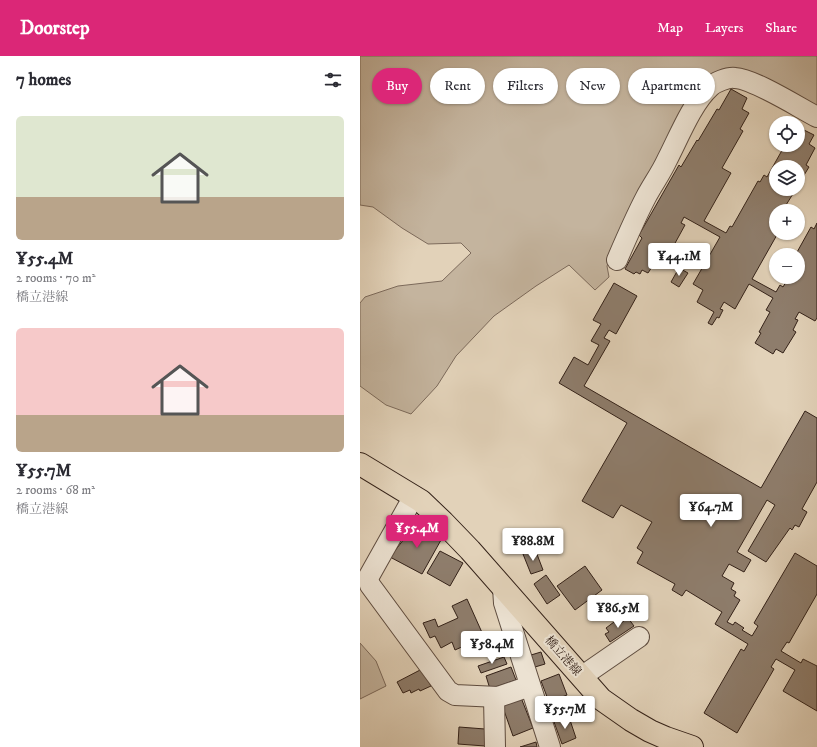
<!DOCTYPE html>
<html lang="en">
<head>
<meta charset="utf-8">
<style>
	:root { --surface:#fff; --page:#f7f7f7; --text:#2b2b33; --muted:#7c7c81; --accent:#db2777 }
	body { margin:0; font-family:"IM FELL DW Pica","Noto Serif JP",serif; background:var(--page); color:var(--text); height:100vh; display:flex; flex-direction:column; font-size:15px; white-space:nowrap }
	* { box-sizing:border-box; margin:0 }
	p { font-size:13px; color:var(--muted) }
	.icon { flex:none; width:22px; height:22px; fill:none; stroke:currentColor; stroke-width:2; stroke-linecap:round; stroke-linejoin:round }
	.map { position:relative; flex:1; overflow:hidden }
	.side { display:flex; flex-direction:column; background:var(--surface); width:360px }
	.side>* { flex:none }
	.hud { position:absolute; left:12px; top:12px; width:380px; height:36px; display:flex; gap:8px }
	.controls { position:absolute; left:409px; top:60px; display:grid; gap:8px }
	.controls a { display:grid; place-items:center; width:36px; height:36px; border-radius:50%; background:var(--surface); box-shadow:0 1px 3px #0004; font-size:20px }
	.price { position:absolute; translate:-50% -34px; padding:0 9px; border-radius:4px; background:#fff; color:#222; font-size:13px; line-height:26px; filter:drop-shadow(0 1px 2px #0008) }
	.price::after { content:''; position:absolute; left:50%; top:24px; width:12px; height:9px; margin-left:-6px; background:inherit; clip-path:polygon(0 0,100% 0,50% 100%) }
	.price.on { background:var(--accent); color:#fff }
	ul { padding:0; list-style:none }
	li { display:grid; align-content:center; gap:8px; height:212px; padding:0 16px }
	li span { display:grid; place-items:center; height:124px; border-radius:6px; color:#555 }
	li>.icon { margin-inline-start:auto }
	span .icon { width:72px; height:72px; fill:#fffc; stroke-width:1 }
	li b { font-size:17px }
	h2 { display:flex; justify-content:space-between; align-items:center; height:48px; padding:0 16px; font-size:17px }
	.chip { padding:0 14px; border-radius:18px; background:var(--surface); box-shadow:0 1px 3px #0004; font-size:14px; line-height:36px }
	.chip.on { background:var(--accent); color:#fff }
	header { display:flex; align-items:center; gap:24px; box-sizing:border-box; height:56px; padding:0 20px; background:var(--accent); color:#fff }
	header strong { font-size:19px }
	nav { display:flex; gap:22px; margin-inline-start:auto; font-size:14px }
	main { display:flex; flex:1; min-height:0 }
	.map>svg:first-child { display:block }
	.green { fill:#c4b49e; stroke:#7c6a5b }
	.building { fill:#8e7d6c; stroke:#332118 }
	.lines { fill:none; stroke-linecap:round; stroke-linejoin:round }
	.minor-casing { stroke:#5f4d40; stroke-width:22 }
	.major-casing { stroke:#332118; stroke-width:24 }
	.minor { stroke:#ece2d2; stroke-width:20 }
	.major { stroke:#e2d2b9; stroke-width:22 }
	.labels { text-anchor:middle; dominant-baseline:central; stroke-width:4; stroke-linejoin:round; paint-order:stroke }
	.street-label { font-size:12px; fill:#332118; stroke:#ece2d2 }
</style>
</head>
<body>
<header>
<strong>Doorstep</strong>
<nav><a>Map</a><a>Layers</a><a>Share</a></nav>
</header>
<main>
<section class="side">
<h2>7 homes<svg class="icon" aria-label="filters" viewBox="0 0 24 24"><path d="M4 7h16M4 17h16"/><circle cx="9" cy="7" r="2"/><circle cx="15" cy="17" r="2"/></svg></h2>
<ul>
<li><span style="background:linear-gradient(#dfe7d0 65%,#b9a48a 0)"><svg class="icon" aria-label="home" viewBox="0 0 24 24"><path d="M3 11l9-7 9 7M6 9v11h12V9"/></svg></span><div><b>¥55.4M</b><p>2 rooms · 70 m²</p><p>橋立港線</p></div></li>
<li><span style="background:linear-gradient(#f6c9c9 70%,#b9a48a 0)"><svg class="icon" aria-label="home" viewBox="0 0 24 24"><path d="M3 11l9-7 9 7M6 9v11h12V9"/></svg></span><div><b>¥55.7M</b><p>2 rooms · 68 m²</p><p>橋立港線</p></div></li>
</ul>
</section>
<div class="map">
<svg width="457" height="691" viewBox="0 0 457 691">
	<rect width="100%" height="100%" fill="#e2d2b9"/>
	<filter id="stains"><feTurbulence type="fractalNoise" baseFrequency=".005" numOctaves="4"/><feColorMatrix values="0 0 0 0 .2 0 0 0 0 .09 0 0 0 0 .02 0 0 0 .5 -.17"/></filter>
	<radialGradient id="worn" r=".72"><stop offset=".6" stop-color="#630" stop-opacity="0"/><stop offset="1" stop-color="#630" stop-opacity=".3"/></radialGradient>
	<g class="green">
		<polygon points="0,0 457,0 457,54 367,15 270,162 247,210 249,221 235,234 209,209 176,230 134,260 96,300 77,330 51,358 26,349 0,330 0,247 5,241 38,230 82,225 111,197 101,187 68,188 42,172 13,151 0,149"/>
		<polygon points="0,587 16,605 26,630 0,643"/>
	</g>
	<g class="building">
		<polygon points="371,33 387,42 382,53 389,57 380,73 383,75 362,112 371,117 344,165 366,177 370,170 372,171 398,125 400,126 404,119 407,121 425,89 427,90 428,89 438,89 438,71 454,79 449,88 455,92 446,109 449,111 438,129 438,111 416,111 416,133 436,133 426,149 432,152 431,155 416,155 416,177 418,177 392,223 416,236 420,229 423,231 429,221 438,221 438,205 440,201 436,198 451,171 454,173 457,167 457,262 455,265 439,256 435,263 438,264 433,274 436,276 423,297 416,293 413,298 395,287 401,277 399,276 410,256 406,254 413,242 389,228 375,253 364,246 360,253 363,254 359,262 357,261 352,269 348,267 354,256 337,246 343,234 333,228 360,181 324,161 321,167 325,169 308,200 306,199 300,210 292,205 289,209 292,211 288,217 282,214 280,218 276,216 274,218 265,213 282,182 279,179 319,109 321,111 337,84 338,85 357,53 359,54"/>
		<polygon points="319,212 328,217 319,231 311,226"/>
		<polygon points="254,227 277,240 256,278 249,274 244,282 250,285 224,330 401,432 445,355 457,362 457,426 442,453 447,456 439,471 435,469 432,474 430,472 406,506 388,495 415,449 407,444 377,496 391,504 384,516 369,508 362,520 374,527 371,533 376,536 374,540 380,544 367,566 373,569 375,566 384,572 382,574 392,580 398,570 394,567 435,497 457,510 457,538 429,587 427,586 421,595 441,607 443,603 457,610 457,655 423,635 435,614 416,603 411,611 414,613 377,677 344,657 381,593 384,595 388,588 355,568 362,556 326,534 322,540 312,534 315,528 277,507 283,496 277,492 292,466 261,449 253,462 222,445 267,367 199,327 214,301 228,309 239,289 231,285 241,268 233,264"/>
		<polygon points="55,469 81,484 62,518 30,501"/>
		<polygon points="175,493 183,514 171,518 163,498"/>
		<polygon points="80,495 103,507 90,530 67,517"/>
		<polygon points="225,510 242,534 215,554 197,530"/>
		<polygon points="186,519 200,539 187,548 174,528"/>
		<polygon points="107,543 124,581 95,594 92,586 81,592 75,580 70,582 63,567 75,563 78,571 98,562 92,550"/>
		<polygon points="268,562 274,570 250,586 245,578 249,576 246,572 258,563 261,567"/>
		<polygon points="181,596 185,608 175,611 171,599"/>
		<polygon points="144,601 147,608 121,617 118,610"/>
		<polygon points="151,611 156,624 130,633 126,620"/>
		<polygon points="62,613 71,630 60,635 59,633 51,637 50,634 43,637 37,626"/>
		<polygon points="199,618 207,639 189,646 181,625"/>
		<polygon points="160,639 173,672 153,680 141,646"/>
		<polygon points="209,661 216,682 202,688 194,666"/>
		<polygon points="99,671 125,673 125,690 98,688"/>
		<polygon points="176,686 177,691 160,691"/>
	</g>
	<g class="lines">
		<g class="minor-casing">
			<g id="minor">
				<path d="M257,204C266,183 275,162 286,141C293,128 301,117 307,104C318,83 332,47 350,31C355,26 368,21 375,22C394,23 438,51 457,61"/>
				<polyline points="54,440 8,522 10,529 88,635 95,639 138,641 170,630"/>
				<polyline points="143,532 144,547 190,691"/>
				<polyline points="221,621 279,581"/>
				<polyline points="134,641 135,691"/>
			</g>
		</g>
		<g class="major-casing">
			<polyline id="major" points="0,408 61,445 83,466 110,494 241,643 271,664 290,675 306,682 332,691"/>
		</g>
		<use href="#minor" class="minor"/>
		<use href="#major" class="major"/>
	</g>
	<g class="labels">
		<g class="street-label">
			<text transform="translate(203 600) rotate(49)">橋立港線</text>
		</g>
	</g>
	<rect width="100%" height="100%" filter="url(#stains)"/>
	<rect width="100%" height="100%" fill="url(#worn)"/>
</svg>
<div class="controls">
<a><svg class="icon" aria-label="locate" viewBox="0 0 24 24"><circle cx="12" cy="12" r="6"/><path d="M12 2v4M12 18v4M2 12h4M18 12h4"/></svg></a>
<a><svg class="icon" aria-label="layers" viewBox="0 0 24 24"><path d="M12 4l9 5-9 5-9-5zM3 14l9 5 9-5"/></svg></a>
<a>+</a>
<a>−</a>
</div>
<b class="price" style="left:319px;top:221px">¥44.1M</b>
<b class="price" style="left:351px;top:472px">¥64.7M</b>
<b class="price on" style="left:57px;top:493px">¥55.4M</b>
<b class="price" style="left:173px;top:506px">¥88.8M</b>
<b class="price" style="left:258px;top:573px">¥86.5M</b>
<b class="price" style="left:132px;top:609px">¥58.4M</b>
<b class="price" style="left:205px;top:674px">¥55.7M</b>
<div class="hud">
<a class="chip on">Buy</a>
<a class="chip">Rent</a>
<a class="chip">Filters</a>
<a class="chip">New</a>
<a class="chip">Apartment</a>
</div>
</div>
</main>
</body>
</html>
